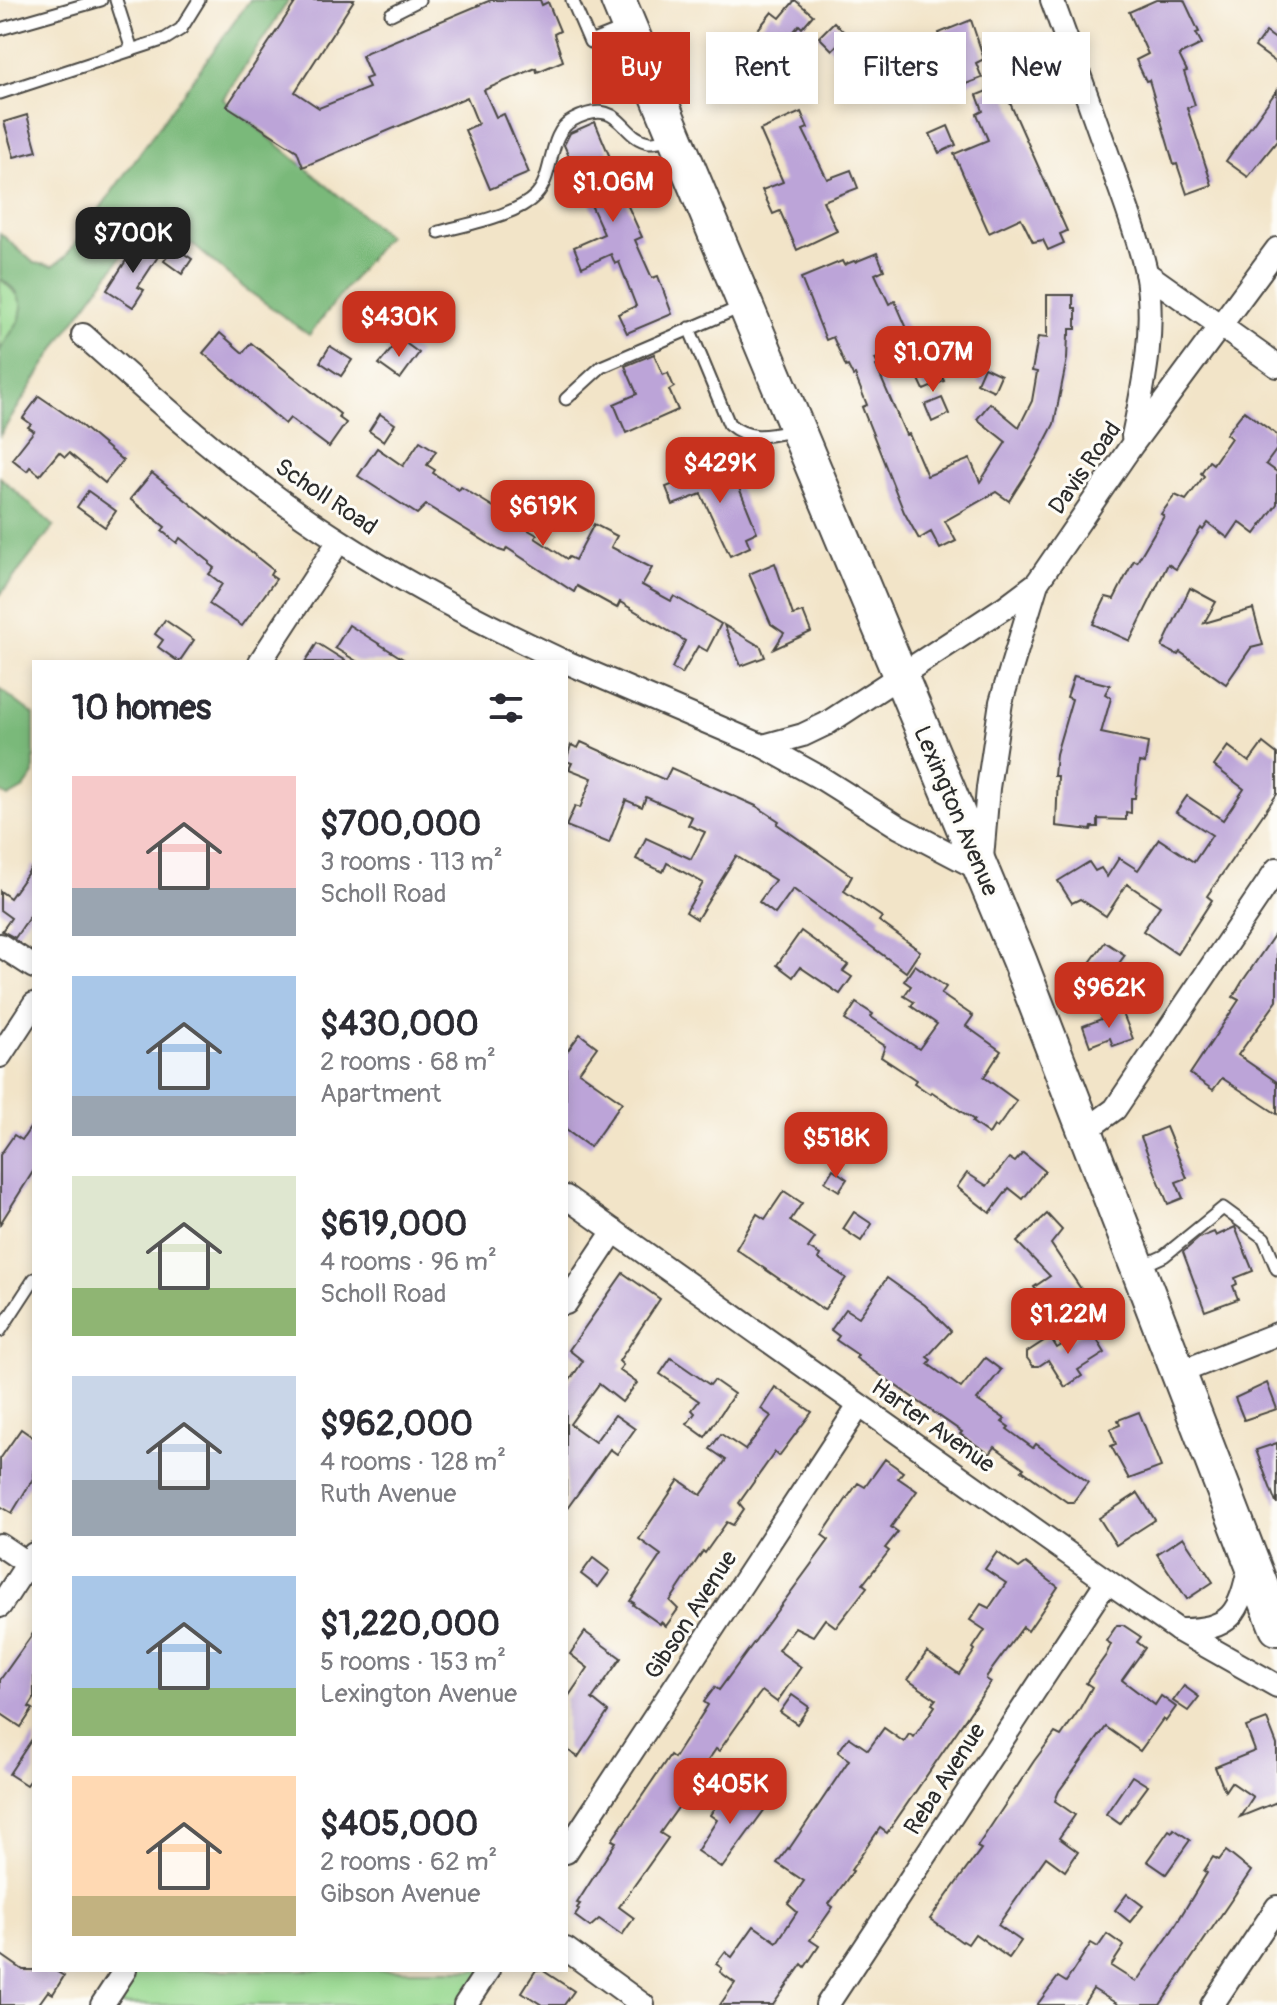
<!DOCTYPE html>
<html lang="en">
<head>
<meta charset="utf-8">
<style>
	:root { --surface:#fff; --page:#f2f2f3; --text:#2b2b33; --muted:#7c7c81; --accent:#c8321e }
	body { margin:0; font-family:Pangolin,sans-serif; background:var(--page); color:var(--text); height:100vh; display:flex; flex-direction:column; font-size:30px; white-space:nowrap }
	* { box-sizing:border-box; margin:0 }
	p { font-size:26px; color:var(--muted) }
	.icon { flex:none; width:44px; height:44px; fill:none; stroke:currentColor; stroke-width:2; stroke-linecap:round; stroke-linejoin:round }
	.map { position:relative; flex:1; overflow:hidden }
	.side { position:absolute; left:32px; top:660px; width:536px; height:1312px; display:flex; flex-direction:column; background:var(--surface); border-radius:0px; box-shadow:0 4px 12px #0003 }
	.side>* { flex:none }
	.guide { position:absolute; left:592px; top:32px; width:564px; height:72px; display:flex; gap:16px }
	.price { position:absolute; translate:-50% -68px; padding:0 18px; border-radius:16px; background:var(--accent); color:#fff; font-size:26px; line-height:52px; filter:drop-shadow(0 2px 4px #0008) }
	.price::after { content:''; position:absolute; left:50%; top:48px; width:24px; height:18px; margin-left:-12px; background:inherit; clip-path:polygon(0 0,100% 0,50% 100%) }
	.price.current { background:#222; color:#fff }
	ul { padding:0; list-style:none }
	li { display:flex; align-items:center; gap:24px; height:200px; padding:0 40px }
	li span { display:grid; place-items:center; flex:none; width:224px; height:160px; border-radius:0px; color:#555 }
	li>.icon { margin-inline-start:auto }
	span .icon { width:96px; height:96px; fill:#fffc; stroke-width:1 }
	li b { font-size:34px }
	h2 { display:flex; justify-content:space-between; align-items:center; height:96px; padding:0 40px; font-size:34px }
	.chip { padding:0 28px; border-radius:0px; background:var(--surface); box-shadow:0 4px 12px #0003; font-size:28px; line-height:72px }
	.chip.current { background:var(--accent); color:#fff }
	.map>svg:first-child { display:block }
	.green { fill:#98d990; stroke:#62825e; stroke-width:2 }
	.forest { fill:#7ab97a; stroke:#527252; stroke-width:2 }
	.building { fill:#bca4d8 }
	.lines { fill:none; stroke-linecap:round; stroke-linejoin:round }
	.service-casing { stroke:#494743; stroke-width:15 }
	.minor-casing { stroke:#494743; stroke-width:26 }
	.primary-casing { stroke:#494743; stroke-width:38 }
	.service { stroke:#fff; stroke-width:11 }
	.minor { stroke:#fff; stroke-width:22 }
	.primary { stroke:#fff; stroke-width:34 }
	.labels { text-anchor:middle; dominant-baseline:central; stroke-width:6; stroke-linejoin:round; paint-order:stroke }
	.street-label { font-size:24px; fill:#2b2b2b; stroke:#fdfcf7 }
</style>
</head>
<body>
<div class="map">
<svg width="1277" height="2005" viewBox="0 0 1277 2005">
	<rect width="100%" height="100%" fill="#fdfcf7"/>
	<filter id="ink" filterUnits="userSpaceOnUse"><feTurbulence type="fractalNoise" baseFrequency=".0125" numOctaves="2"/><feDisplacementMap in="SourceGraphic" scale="16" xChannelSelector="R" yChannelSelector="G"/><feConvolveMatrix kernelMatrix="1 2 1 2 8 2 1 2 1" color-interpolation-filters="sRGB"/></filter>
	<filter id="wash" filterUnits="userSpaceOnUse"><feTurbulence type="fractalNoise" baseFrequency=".006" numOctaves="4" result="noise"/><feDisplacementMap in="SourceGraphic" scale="32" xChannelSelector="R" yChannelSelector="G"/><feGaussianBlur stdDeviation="1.8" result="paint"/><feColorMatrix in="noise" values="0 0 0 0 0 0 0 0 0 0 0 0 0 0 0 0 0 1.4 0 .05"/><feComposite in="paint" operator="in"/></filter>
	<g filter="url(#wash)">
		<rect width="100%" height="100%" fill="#f2e4c8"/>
		<g class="green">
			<polygon points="0,278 62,338 0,435"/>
			<polygon points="125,1970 488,1970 465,2005 102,2005"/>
		</g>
		<g class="forest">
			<polygon points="250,0 289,0 223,99 387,236 309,335 243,287 166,222 146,223 62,338 0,435 0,350 20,319 22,306 16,291 0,278 0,233 34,263 53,266 65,257"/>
			<polygon points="0,477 54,526 0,595"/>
			<polygon points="0,689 34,715 34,774 24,788 8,797 0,792"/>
		</g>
		<g id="blocks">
			<g class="building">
				<polygon points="297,0 354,0 295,92 319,108 369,88 365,79 371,77 362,56 367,52 491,0 540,0 542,5 548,2 560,31 554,34 563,61 537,72 536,68 484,90 496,117 504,114 529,173 490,189 465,130 478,124 467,97 303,167 297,151 227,106"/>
				<polygon points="795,0 813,15 802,28 799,25 773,57 751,38 772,12 780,18"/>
				<polygon points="1156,0 1184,0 1199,32 1196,33 1202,44 1179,55 1187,71 1184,72 1195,105 1187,108 1212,185 1187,194 1177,164 1174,165 1149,80 1146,81 1136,60 1148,54 1129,12"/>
				<polygon points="971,20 984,59 976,63 982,78 955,88 939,49 944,47 939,33"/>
				<polygon points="834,22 847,35 832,50 819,37"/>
				<polygon points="1266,32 1277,40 1277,63 1255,47"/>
				<polygon points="1002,85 1067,231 1060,234 1064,243 1048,250 1043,240 1033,242 1021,218 989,233 954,154 988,140 977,114 983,111 977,95"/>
				<polygon points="1277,90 1277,141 1248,177 1226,161"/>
				<polygon points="801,112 808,128 803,130 827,179 851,170 858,188 823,201 837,231 797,250 780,211 773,214 762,190 783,182 760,130"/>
				<polygon points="27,115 37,151 14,157 4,122"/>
				<polygon points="595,122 617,174 624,171 637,200 627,204 642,237 635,240 652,278 658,276 672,314 627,333 618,314 636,306 619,262 615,264 611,254 582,267 574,247 604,234 580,180 563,187 556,172 572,163 564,145 570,133"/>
				<polygon points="948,126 956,145 939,153 930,134"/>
				<polygon points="138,242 159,255 138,287 144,290 133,307 107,290"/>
				<polygon points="174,247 192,259 182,274 164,261"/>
				<polygon points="877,253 884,270 875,274 889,304 895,301 912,340 921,336 930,355 938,352 946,372 941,374 944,381 924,390 904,347 875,359 878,365 876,366 906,435 909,434 927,476 970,459 980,482 1006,442 977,419 990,403 1019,427 1032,401 1037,372 1032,371 1038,337 1047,338 1047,295 1073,295 1073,308 1076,308 1076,329 1070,329 1070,335 1068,335 1067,359 1054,424 1037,457 1009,501 996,492 945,521 956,541 940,549 931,532 919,539 904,512 862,407 867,405 855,375 853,376 848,366 846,367 833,337 826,340 801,278 842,261 844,265 854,261 855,262"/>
				<polygon points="220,333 243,353 251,343 340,414 338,417 346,423 329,447 290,418 285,424 203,353"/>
				<polygon points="400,339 419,353 400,379 379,364"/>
				<polygon points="330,346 352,360 341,376 320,362"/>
				<polygon points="654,354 663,375 668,373 674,387 669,390 678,410 626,433 614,404 637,394 625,366"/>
				<polygon points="984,367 1001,375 994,391 977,383"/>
				<polygon points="39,396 77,422 123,461 105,483 69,453 65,457 59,452 40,475 30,467 27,471 12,459 34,431 28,427 31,424 23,418"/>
				<polygon points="942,398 949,414 932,422 925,405"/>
				<polygon points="1244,411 1277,435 1277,449 1266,464 1277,472 1277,504 1255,534 1239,522 1228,538 1208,523 1203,530 1201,528 1176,569 1168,564 1130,641 1093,624 1106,597 1114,599 1134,560 1137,562 1164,516 1161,514 1175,495 1186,500 1204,476 1201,473 1209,461 1213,464 1231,438 1226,434"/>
				<polygon points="380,414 395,424 384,441 369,431"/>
				<polygon points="420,441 436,451 427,465 435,470 433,473 459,490 461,487 500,511 499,513 537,535 535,538 567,559 569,557 575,560 594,524 617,536 611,547 652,568 642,585 671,601 674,596 721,624 707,651 698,646 682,674 672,668 685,641 620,602 617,608 577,586 574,592 507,548 505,552 499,550 426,505 417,514 358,476 377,448 403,466"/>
				<polygon points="729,463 757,532 746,537 750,547 730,556 701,494 673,505 666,487"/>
				<polygon points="152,473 273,570 270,575 276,579 242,626 209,604 222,584 209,574 214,568 209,564 210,562 180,538 177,543 162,531 165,527 130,499"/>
				<polygon points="88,491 116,511 105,527 77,507"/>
				<polygon points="775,563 793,615 803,612 811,632 774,649 784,633 771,624 749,574"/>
				<polygon points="1190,588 1216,602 1204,623 1253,609 1263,645 1251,648 1226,684 1180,652 1178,655 1162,647"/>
				<polygon points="165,620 194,640 179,662 158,647 163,640 155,634"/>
				<polygon points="349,625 408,662 358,662 335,648"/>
				<polygon points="724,625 761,647 765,657 741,666"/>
				<polygon points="317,643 347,662 305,662"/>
				<polygon points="1074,676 1110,685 1105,694 1111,698 1101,733 1148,743 1145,763 1139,762 1135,798 1131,798 1131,813 1126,812 1126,820 1098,819 1098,827 1092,827 1091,830 1056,826 1058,776 1054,776 1056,754 1072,699 1067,697"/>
				<polygon points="581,742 665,780 671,768 756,806 779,821 777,824 852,876 844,891 882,917 879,921 920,951 906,972 793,889 775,914 759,902 775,880 736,856 697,919 686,912 703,883 667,863 663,872 636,859 646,838 691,859 705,832 688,825 692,817 646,797 642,807 626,800 609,843 566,826 575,806 580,808 592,778 569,769 572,763 566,761 571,745 578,748"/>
				<polygon points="1263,743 1277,754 1277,794 1207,896 1212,900 1177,954 1143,931 1160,906 1127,884 1106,916 1080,899 1072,903 1058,881 1089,862 1095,871 1101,868 1107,877 1119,858 1138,870 1159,839 1194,862 1212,835 1176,812 1187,796 1223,820 1244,789 1214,766 1228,746 1249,762"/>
				<polygon points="34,864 34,910 15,938 2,931 11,918 0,910 0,891 10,898"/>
				<polygon points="801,931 848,965 843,971 852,977 840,994 800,967 793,977 777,965"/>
				<polygon points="1277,931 1277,1001 1238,1055 1277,1082 1277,1114 1222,1078 1213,1090 1190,1074 1239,1000 1233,997 1242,982"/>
				<polygon points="1105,942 1125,955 1114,970 1130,981 1114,1004 1078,979"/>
				<polygon points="915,965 946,987 941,994 973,1016 966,1026 1001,1051 984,1077 1017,1101 997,1128 994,1126 989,1134 972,1122 974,1120 932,1092 930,1094 914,1083 916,1080 881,1057 885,1046 845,1020 856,1003 873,1014 871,1017 919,1049 937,1024 911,1006 914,1002 904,996 911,986 904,981"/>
				<polygon points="1122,1011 1133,1039 1113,1046 1110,1038 1090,1046 1083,1026"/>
				<polygon points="580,1034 597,1047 579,1072 622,1102 590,1147 566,1130 566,1053"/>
				<polygon points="34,1122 34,1170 0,1224 0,1155 14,1135 22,1140"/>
				<polygon points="1166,1127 1187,1178 1176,1182 1183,1198 1168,1204 1141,1137"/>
				<polygon points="1023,1153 1045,1171 1023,1199 1009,1188 990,1213 957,1187 967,1173 987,1186 1009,1158 1015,1162"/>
				<polygon points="833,1169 847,1179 839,1191 825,1182"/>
				<polygon points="784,1191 802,1203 790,1221 815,1238 808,1248 820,1255 818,1259 846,1278 824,1310 736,1249 757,1214 765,1219"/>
				<polygon points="854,1212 872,1224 861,1241 843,1229"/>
				<polygon points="1047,1214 1062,1230 1051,1244 1083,1292 1051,1313 1034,1287 1050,1276 1017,1242"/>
				<polygon points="1235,1227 1253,1271 1235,1278 1237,1284 1233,1286 1238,1299 1205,1311 1183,1252 1199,1238 1214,1232 1216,1236"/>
				<polygon points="623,1273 660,1299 619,1361 623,1365 619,1370 637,1383 622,1402 599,1384 570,1424 595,1442 615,1415 635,1429 617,1454 610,1449 566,1510 566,1386 583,1361 569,1350"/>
				<polygon points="887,1278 925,1305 951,1331 927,1357 931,1360 928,1364 961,1388 985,1358 1001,1370 977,1400 1005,1419 1002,1422 1009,1427 1007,1429 1033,1448 1036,1444 1088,1482 1073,1502 1067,1502 1022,1470 1024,1468 995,1447 990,1454 960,1434 962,1432 856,1358 858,1355 836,1340 839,1336 831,1330 846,1309 859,1317"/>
				<polygon points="1090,1328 1105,1353 1078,1370 1082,1376 1065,1387 1048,1360 1039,1366 1033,1366 1027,1358 1027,1352 1050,1337 1057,1348"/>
				<polygon points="671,1358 710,1385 714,1380 734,1394 705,1437 687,1424 695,1413 692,1410 699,1401 660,1374"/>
				<polygon points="1267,1383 1277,1409 1244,1420 1235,1398"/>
				<polygon points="775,1387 812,1412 779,1456 775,1452 739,1503 744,1509 733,1525 727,1522 705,1553 703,1551 670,1601 678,1609 666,1626 661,1622 660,1624 633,1605 634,1603 630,1601 661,1555 639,1539 679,1480 701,1495 726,1460 710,1449 721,1434 745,1450 771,1416 761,1409"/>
				<polygon points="1139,1412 1161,1467 1129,1479 1111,1446 1116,1444 1110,1429 1120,1425 1118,1420"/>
				<polygon points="21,1429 34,1438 34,1477 12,1513 0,1506 0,1459"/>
				<polygon points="1277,1443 1277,1503 1276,1503 1256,1450"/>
				<polygon points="885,1459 903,1472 898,1478 917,1491 891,1527 898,1532 885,1548 889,1551 863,1584 867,1587 836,1627 825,1619 813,1636 795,1627 778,1650 801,1667 777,1702 762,1691 758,1696 719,1751 716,1749 698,1775 700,1777 660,1833 668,1838 619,1907 634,1918 622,1935 599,1919 590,1927 575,1916 579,1910 577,1908 580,1904 577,1903 616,1842 612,1840 670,1755 674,1758 708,1705 704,1702 715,1687 719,1690 829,1540 822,1535 845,1501 858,1483 865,1487"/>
				<polygon points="1138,1493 1155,1520 1116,1545 1099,1518"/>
				<polygon points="1183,1537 1213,1582 1187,1599 1157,1554"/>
				<polygon points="997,1552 1019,1568 1026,1563 1058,1587 1028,1631 1023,1627 987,1676 986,1679 991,1682 887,1833 880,1828 851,1870 853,1871 829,1904 833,1907 810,1940 819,1946 805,1967 802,1964 773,2005 720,2005 735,1983 720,1972 722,1968 716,1964 725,1952 732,1957 754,1926 777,1942 797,1912 788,1904 804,1881 777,1863 788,1848 789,1849 849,1760 838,1752 849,1737 868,1750 884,1728 904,1742 909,1734 914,1737 935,1706 932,1704 936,1699 908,1680 927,1652 959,1674 975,1650 973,1648 985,1630 970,1620 981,1604 989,1608 1006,1583 985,1569"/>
				<polygon points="593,1558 610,1571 598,1587 581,1574"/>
				<polygon points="1117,1625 1123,1625 1141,1637 1137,1642 1145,1648 1122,1680 1155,1705 1161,1696 1176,1707 1166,1721 1163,1719 1140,1751 1106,1727 1059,1791 1055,1801 1075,1815 1059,1838 1078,1852 1065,1871 1046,1857 998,1925 1021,1941 1009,1958 975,1934 968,1944 963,1941 962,1942 930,1919 981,1849 977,1847 1034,1761 1055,1733 1061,1736 1079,1710 1092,1687 1086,1683 1106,1655 1111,1644 1106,1641"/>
				<polygon points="34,1632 34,1699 29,1707 33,1709 21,1727 0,1713 0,1680"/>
				<polygon points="585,1632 621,1658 592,1699 608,1712 578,1757 566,1749 566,1700 588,1668 570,1654"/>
				<polygon points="1184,1686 1199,1697 1188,1711 1173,1701"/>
				<polygon points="792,1695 809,1707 797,1724 780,1712"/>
				<polygon points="1267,1719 1277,1745 1277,1802 1240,1817 1253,1797 1231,1782 1225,1791 1215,1767 1255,1751 1246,1727"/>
				<polygon points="34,1736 34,1774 26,1785 9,1774"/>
				<polygon points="1132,1776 1148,1786 1120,1824 1106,1814"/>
				<polygon points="730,1785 765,1809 722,1868 697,1851 717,1820 710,1815"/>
				<polygon points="1174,1829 1190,1840 1166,1874 1147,1861 1169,1830 1172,1832"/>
				<polygon points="1226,1851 1251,1871 1160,2005 1119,2005 1093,1989 1083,2005 1037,2005 1058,1977 1066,1982 1091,1943 1098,1947 1107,1934 1124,1946 1111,1966 1136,1982 1170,1934 1207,1873 1204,1871 1213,1857 1219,1860"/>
				<polygon points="1127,1894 1143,1906 1130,1922 1115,1910"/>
				<polygon points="0,1954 23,1970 54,1970 64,1976 53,1994 48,1991 38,2005 0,2005"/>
				<polygon points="536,1970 542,1970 574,1991 564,2005 542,2005 522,1992"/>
			</g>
		</g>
	</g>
	<g filter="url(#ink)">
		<use href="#blocks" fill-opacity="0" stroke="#494743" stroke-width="2"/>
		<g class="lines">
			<g class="service-casing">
				<g id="service">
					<polyline points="116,0 132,50"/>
					<polyline points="572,0 590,42 625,28"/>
					<polyline points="391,14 419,0"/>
					<polyline points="0,29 101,0"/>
					<polyline points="0,93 165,39 181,29 199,0"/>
					<path d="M439,232C467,224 516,216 536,195C555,175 547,133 573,120C621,95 620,138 649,142C657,143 666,139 673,137"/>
					<path d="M689,328L729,424C749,441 768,436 792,431"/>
					<polyline points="566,399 601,367 741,307"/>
					<polyline points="1142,1266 1164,1256 1223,1208 1264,1238 1277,1269"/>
					<polyline points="0,1331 34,1279"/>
				</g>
			</g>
			<g class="minor-casing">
				<g id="minor">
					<path d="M1052,0C1072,54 1091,108 1110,161C1123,198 1138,235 1146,272C1156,326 1144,384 1133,436"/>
					<polyline points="1146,273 1277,366"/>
					<path d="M83,335C165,408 247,482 340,541C411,587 488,626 565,662"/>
					<polyline points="260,662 339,541"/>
					<polyline points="566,662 763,746 803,735 826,724 1005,607 1037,583 1132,445 1277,249"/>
					<polyline points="763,746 821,778 899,827 981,870 988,788 1001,702 1037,583"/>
					<polyline points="0,945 34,967"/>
					<polyline points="0,1056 34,1004"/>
					<polyline points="1085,1131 1115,1109 1277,869"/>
					<polyline points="566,1197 1107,1581 1178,1630 1277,1686"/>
					<polyline points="566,1303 614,1231"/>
					<polyline points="1178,1373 1277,1334"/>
					<polyline points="0,1545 34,1568"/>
					<polyline points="0,1606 34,1554"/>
					<path d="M1178,1630C1232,1631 1240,1613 1250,1564"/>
					<polyline points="566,1852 859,1406"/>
					<polyline points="566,1949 643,2005"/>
					<polyline points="102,2005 125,1970"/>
					<polyline points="465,2005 488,1970"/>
					<polyline points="827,2005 1107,1581"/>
					<polyline points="1212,2005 1277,1907"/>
				</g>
			</g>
			<g class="primary-casing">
				<polyline id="primary" points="618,0 1019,960 1277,1628"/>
			</g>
			<use href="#service" class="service"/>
			<use href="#minor" class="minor"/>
			<use href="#primary" class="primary"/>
		</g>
	</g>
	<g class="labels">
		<g class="street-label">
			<text transform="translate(1085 468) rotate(-55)">Davis Road</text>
			<text transform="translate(326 497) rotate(34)">Scholl Road</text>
			<text transform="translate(956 811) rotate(67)">Lexington Avenue</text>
			<text transform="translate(933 1426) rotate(35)">Harter Avenue</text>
			<text transform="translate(691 1615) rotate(-57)">Gibson Avenue</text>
			<text transform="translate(945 1779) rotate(-57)">Reba Avenue</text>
		</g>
	</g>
</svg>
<b class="price" style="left:613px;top:224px">$1.06M</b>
<b class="price current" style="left:133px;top:275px">$700K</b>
<b class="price" style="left:399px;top:359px">$430K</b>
<b class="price" style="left:933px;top:394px">$1.07M</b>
<b class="price" style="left:720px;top:505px">$429K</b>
<b class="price" style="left:543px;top:548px">$619K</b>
<b class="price" style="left:1109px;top:1030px">$962K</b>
<b class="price" style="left:836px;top:1180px">$518K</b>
<b class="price" style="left:1068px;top:1356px">$1.22M</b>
<b class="price" style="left:730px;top:1826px">$405K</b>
<div class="guide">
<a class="chip current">Buy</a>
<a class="chip">Rent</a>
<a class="chip">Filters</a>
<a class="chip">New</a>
</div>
<section class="side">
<h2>10 homes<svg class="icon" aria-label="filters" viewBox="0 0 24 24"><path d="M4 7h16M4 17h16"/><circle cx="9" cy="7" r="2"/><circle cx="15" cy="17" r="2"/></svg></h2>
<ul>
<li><span style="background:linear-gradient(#f6c9c9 70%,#9aa5b1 0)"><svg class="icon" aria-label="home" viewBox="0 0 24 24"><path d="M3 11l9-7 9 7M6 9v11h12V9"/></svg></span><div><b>$700,000</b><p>3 rooms · 113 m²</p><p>Scholl Road</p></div></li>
<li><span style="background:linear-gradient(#a9c7e8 75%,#9aa5b1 0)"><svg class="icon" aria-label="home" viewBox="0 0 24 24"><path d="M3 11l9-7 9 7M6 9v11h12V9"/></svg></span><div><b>$430,000</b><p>2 rooms · 68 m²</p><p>Apartment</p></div></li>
<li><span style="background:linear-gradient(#dfe7d0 70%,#8fb573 0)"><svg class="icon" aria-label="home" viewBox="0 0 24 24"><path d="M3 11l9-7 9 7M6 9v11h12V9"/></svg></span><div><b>$619,000</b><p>4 rooms · 96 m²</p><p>Scholl Road</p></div></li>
<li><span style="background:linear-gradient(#c9d6e8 65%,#9aa5b1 0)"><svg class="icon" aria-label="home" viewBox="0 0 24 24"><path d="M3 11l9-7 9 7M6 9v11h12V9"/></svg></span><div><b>$962,000</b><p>4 rooms · 128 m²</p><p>Ruth Avenue</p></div></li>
<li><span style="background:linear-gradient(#a9c7e8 70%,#8fb573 0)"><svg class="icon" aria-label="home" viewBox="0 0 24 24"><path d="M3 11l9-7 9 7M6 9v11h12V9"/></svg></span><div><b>$1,220,000</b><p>5 rooms · 153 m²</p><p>Lexington Avenue</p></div></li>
<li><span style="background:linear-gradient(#ffd9b3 75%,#c2b280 0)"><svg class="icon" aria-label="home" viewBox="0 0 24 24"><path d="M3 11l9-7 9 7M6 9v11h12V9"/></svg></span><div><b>$405,000</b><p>2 rooms · 62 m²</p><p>Gibson Avenue</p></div></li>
</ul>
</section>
</div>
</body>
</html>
